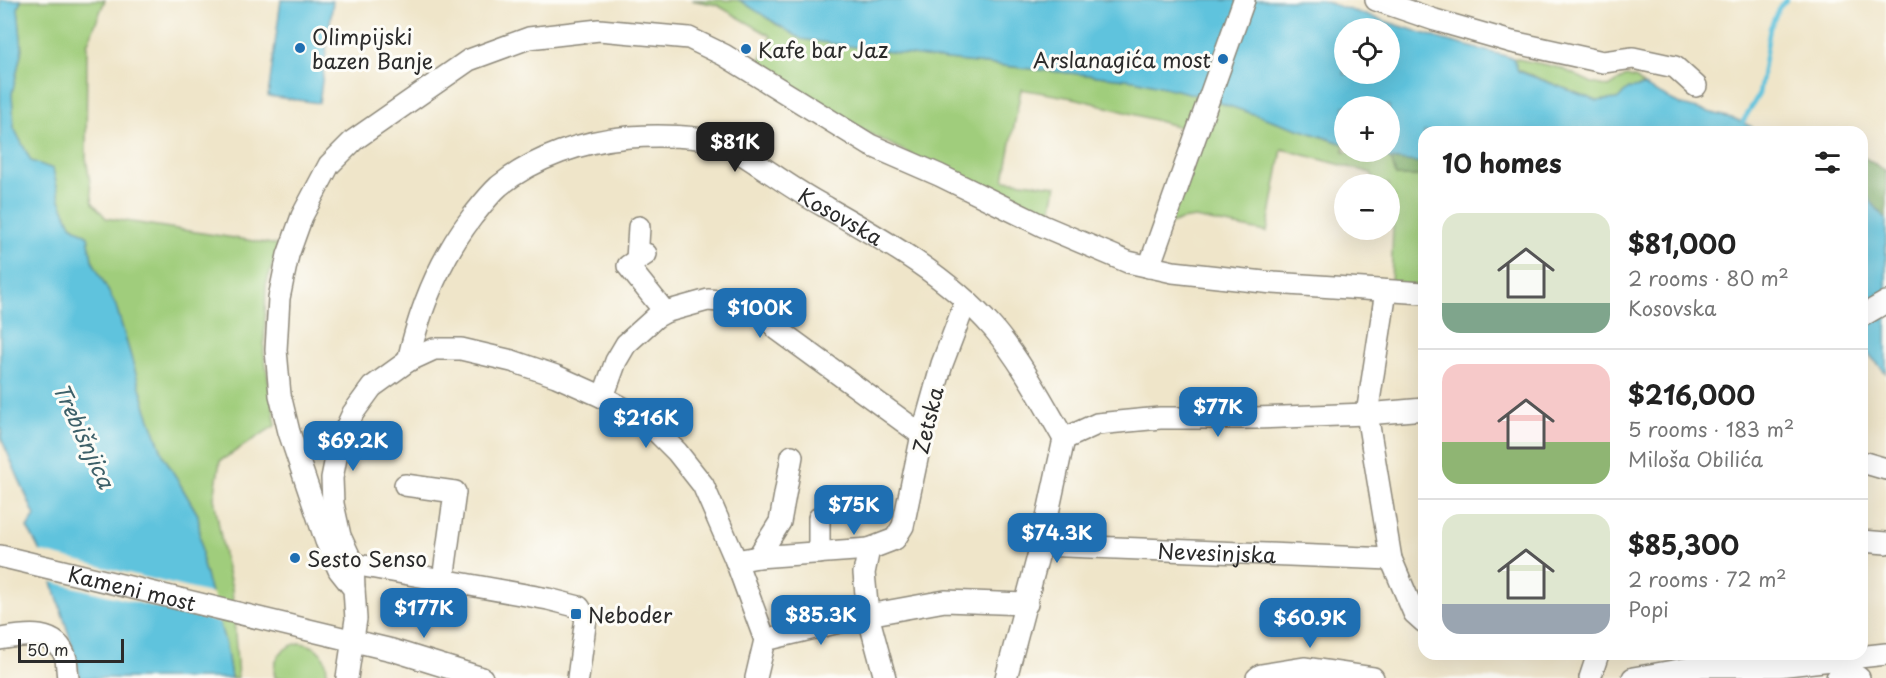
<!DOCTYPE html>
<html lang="en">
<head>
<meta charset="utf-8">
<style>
	:root { --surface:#fff; --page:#f2f2f2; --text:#222; --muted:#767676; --line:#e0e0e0; --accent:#1f6fb2 }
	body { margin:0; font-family:"Playpen Sans",sans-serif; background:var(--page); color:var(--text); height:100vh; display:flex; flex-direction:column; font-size:22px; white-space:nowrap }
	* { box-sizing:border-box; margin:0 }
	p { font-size:20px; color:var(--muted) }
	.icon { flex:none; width:33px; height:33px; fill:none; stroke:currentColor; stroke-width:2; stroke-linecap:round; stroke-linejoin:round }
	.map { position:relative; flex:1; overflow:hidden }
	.details { position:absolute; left:1418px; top:126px; width:450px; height:534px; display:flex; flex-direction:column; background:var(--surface); border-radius:18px; box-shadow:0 6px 24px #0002 }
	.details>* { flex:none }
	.fabs { position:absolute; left:1334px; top:18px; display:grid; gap:12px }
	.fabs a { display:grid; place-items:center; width:66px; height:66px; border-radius:50%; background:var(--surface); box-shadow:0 6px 24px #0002; font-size:30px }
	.scale { position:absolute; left:18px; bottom:15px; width:106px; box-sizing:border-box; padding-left:6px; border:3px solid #2b2b2b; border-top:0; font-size:16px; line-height:21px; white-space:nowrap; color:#2b2b2b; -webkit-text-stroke:4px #fdfcf7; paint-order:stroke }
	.price { position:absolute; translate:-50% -51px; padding:0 14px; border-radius:12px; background:var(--accent); color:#fff; font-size:20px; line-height:39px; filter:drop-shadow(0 2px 3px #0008) }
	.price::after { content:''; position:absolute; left:50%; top:36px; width:18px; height:14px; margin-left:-9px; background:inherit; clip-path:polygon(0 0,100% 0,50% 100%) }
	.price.current { background:#222; color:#fff }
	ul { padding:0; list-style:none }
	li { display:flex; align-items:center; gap:18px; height:150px; padding:0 24px }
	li+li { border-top:2px solid var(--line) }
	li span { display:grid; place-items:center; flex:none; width:168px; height:120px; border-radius:18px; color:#555 }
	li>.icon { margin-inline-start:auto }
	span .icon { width:72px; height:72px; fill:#fffc; stroke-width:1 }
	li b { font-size:26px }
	h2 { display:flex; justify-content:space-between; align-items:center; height:72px; padding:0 24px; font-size:26px }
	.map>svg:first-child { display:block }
	.green { fill:#a0cd7b; stroke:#667c53; stroke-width:1.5 }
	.forest { fill:#80b06b; stroke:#566e4b; stroke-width:1.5 }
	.water { fill:#5fc3dd; stroke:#457784; stroke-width:1.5; fill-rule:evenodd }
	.pier { fill:#efe5c9 }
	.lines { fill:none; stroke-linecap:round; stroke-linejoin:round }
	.stream { stroke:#5fc3dd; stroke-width:4.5 }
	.minor-casing { stroke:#8d887a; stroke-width:24 }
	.minor { stroke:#fff; stroke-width:21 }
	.poi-dot { fill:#1f6fb2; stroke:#fdfcf7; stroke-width:2 }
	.labels { text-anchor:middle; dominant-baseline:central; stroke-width:6; stroke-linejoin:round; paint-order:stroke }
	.poi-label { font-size:21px; fill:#2b2b2b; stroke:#fdfcf7; text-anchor:start }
	.street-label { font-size:21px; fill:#2b2b2b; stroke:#fdfcf7 }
	.water-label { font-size:22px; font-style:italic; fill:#3d6069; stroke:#fdfcf7 }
</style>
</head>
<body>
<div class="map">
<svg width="1886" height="678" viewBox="0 0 1886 678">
	<rect width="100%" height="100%" fill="#fdfcf7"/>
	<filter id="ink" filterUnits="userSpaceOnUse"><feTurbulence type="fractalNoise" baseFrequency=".0167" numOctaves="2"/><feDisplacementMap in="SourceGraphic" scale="12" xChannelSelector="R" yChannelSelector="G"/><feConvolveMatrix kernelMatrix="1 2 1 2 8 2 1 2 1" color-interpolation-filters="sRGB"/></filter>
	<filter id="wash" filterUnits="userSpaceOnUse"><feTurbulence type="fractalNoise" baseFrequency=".008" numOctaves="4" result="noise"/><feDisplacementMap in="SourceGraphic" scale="24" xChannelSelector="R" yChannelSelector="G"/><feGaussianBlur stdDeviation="1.35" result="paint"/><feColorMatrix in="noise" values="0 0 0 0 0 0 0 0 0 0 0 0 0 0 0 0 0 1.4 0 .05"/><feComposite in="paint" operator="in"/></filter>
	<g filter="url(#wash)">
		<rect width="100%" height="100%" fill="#efe5c9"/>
		<g class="green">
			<polygon points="21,0 105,0 87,45 86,157 93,203 106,218 279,245 266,285 264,353 276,425 220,461 214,498 225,560 232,588 238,678 231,678 226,646 203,565 198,515 163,455 147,411 116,306 92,260 88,236 71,225 60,200 53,169 31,161 14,128 12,94 22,49 18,8"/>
			<polygon points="691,0 739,0 757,10 777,25 939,59 1135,80 1193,94 1344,144 1344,152 1368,152 1391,159 1397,176 1423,176 1423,287 1391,285 1394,196 1389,196 1389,184 1378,184 1371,173 1282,149 1267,232 1195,218 1181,220 1168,225 1198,132 1078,99 1021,89 1004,180 1056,186 1049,224 753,75 771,36 717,5"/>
			<polygon points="1513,58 1561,68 1592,83 1609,87 1626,76 1637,79 1644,86 1629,89 1617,99 1597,101 1518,70"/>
			<path d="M300,643C319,645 330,659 326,678H275C271,660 282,646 300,643Z"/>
		</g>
		<g class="forest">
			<polygon points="1862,156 1886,171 1886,220 1862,190"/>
			<polygon points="1391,159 1423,163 1423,176 1396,176"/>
		</g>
		<g class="water">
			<path d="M0,0H21L18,8L22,49L12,94L14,128L31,161L53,169L60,200L71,225L88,236L92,260L116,306L147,411L163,455L198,515L203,565L226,646L231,678H80C77,658 70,639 64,619C54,589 45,555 27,528L35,516L1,438L2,429L0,428Z"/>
			<polygon points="281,0 333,1 319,103 268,96"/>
			<path d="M739,0H1319L1444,40L1513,58L1518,71L1597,101L1617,99L1629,89L1644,86L1682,105L1735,119L1752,127L1753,132H1424L1423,163L1391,159L1368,152H1389V106H1344V144L1193,94L1135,80L939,59L801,39ZM1344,28H1389V74H1344Z"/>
			<polygon points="1862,190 1886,220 1886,373 1862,347"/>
		</g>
		<polygon class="pier" points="35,550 213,594 221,623 48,581"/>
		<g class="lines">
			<polyline class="stream" points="1742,123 1759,94 1770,28 1779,8 1786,0"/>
		</g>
	</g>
	<g filter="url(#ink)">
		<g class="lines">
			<g class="minor-casing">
				<g id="minor">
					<polyline points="1376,0 1435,20 1512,42 1603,62 1633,58 1675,67 1696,86"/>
					<polyline points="646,254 628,266 665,312"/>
					<polyline points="637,260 639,227"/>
					<polyline points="1149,267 1244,0"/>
					<polyline points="1386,291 1367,414 1391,559 1414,613 1424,622"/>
					<polyline points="966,301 942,364 922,435 903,526 895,539 869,549 864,573 868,615 945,601 1027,604"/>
					<polyline points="1862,316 1886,302"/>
					<path id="s1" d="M408,361C420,308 439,260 472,217C480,207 489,195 499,186C535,157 583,141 629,137C655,135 700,135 724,144C736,149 748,158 759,165C780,179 801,194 824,206C884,240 947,275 993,328C1021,361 1042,401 1064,439"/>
					<polyline points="603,397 616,361 626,344 656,317 665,312 708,300 742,303 765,313 777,329 922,435"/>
					<polyline points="1064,439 1097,424 1160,418 1255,418 1367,414 1424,409"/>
					<polyline points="1862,462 1886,469"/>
					<polyline points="405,485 455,492 443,580"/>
					<polyline points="819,518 819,553"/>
					<polyline points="1862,541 1886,543"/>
					<path id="s2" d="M1041,545L1391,559"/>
					<path id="s3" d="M0,556L392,650L482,678"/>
					<polyline points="758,557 780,522 792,456"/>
					<polyline points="736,561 758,557 869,549"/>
					<polyline points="343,568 353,564 548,599 579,607 586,618 578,678"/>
					<polyline points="354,589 353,564 340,536 333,504 332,478 339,443 353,413 372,387 408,361 434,349 461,349 512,361 556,376 603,397 632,413 657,432 677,452 703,485 736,561 765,640 756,678"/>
					<path d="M0,639C24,635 57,628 66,659C67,665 67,672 68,678"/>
					<polyline points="765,640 868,615 885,678"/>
					<polyline points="347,678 356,619 354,589 339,570 326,541 289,432 280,395 276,350 279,298 288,255 302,216 329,165 354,140 469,60 529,38 599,30 689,38 724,55 870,145 939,175 1043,226 1128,262 1173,272 1273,283 1424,293"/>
					<polyline points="1006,678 1041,545 1064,439"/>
					<polyline points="1257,678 1261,675 1304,668 1373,678"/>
					<polyline points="1590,678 1598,654"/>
					<polyline points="1633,678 1702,666 1778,666 1886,654"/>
					<polyline points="1837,678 1851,673 1859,678"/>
				</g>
			</g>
			<use href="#minor" class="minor"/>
		</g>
	</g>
	<g class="poi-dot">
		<circle cx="300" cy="48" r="6"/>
		<circle cx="746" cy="49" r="6"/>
		<circle cx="1223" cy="59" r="6"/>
		<circle cx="295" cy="558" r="6"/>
		<rect x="570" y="608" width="12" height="12" rx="3"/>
	</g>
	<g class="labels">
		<g class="poi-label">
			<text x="312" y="36">Olimpijski<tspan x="312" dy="24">bazen Banje</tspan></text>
			<text x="758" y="49">Kafe bar Jaz</text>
			<text x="1211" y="59" text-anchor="end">Arslanagića most</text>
			<text x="307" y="558">Sesto Senso</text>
			<text x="588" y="614">Neboder</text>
		</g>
		<g class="street-label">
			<text stroke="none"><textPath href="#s1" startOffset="574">Kosovska</textPath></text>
			<text transform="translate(927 420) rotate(-76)">Zetska</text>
			<text stroke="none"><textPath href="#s2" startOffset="176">Nevesinjska</textPath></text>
			<text stroke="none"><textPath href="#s3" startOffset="136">Kameni most</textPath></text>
		</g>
		<g class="water-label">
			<text transform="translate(85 435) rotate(65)">Trebišnjica</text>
		</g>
	</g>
</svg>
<div class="fabs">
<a><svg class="icon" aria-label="locate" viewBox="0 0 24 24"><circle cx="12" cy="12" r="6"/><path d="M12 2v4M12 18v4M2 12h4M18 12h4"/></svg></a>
<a>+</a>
<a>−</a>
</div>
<div class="scale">50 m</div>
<b class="price current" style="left:735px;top:173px">$81K</b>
<b class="price" style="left:760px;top:339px">$100K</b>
<b class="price" style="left:1218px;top:438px">$77K</b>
<b class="price" style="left:646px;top:449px">$216K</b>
<b class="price" style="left:353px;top:472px">$69.2K</b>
<b class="price" style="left:854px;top:536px">$75K</b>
<b class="price" style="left:1057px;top:564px">$74.3K</b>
<b class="price" style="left:424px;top:639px">$177K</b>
<b class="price" style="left:821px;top:646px">$85.3K</b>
<b class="price" style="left:1310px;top:649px">$60.9K</b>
<section class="details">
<h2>10 homes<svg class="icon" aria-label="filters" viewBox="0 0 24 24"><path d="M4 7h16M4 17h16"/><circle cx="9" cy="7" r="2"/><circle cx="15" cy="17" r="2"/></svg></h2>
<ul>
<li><span style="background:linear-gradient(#dfe7d0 75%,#7fa58c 0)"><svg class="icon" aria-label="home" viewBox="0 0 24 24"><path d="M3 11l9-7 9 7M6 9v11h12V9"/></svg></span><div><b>$81,000</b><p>2 rooms · 80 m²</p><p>Kosovska</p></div></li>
<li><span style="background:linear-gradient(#f6c9c9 65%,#8fb573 0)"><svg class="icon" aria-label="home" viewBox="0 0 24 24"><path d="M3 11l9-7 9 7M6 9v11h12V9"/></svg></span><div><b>$216,000</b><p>5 rooms · 183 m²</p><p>Miloša Obilića</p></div></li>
<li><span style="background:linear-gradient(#dfe7d0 75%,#9aa5b1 0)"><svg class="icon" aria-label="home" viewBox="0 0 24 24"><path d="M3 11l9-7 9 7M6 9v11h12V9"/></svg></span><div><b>$85,300</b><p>2 rooms · 72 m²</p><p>Popi</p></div></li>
</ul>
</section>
</div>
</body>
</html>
